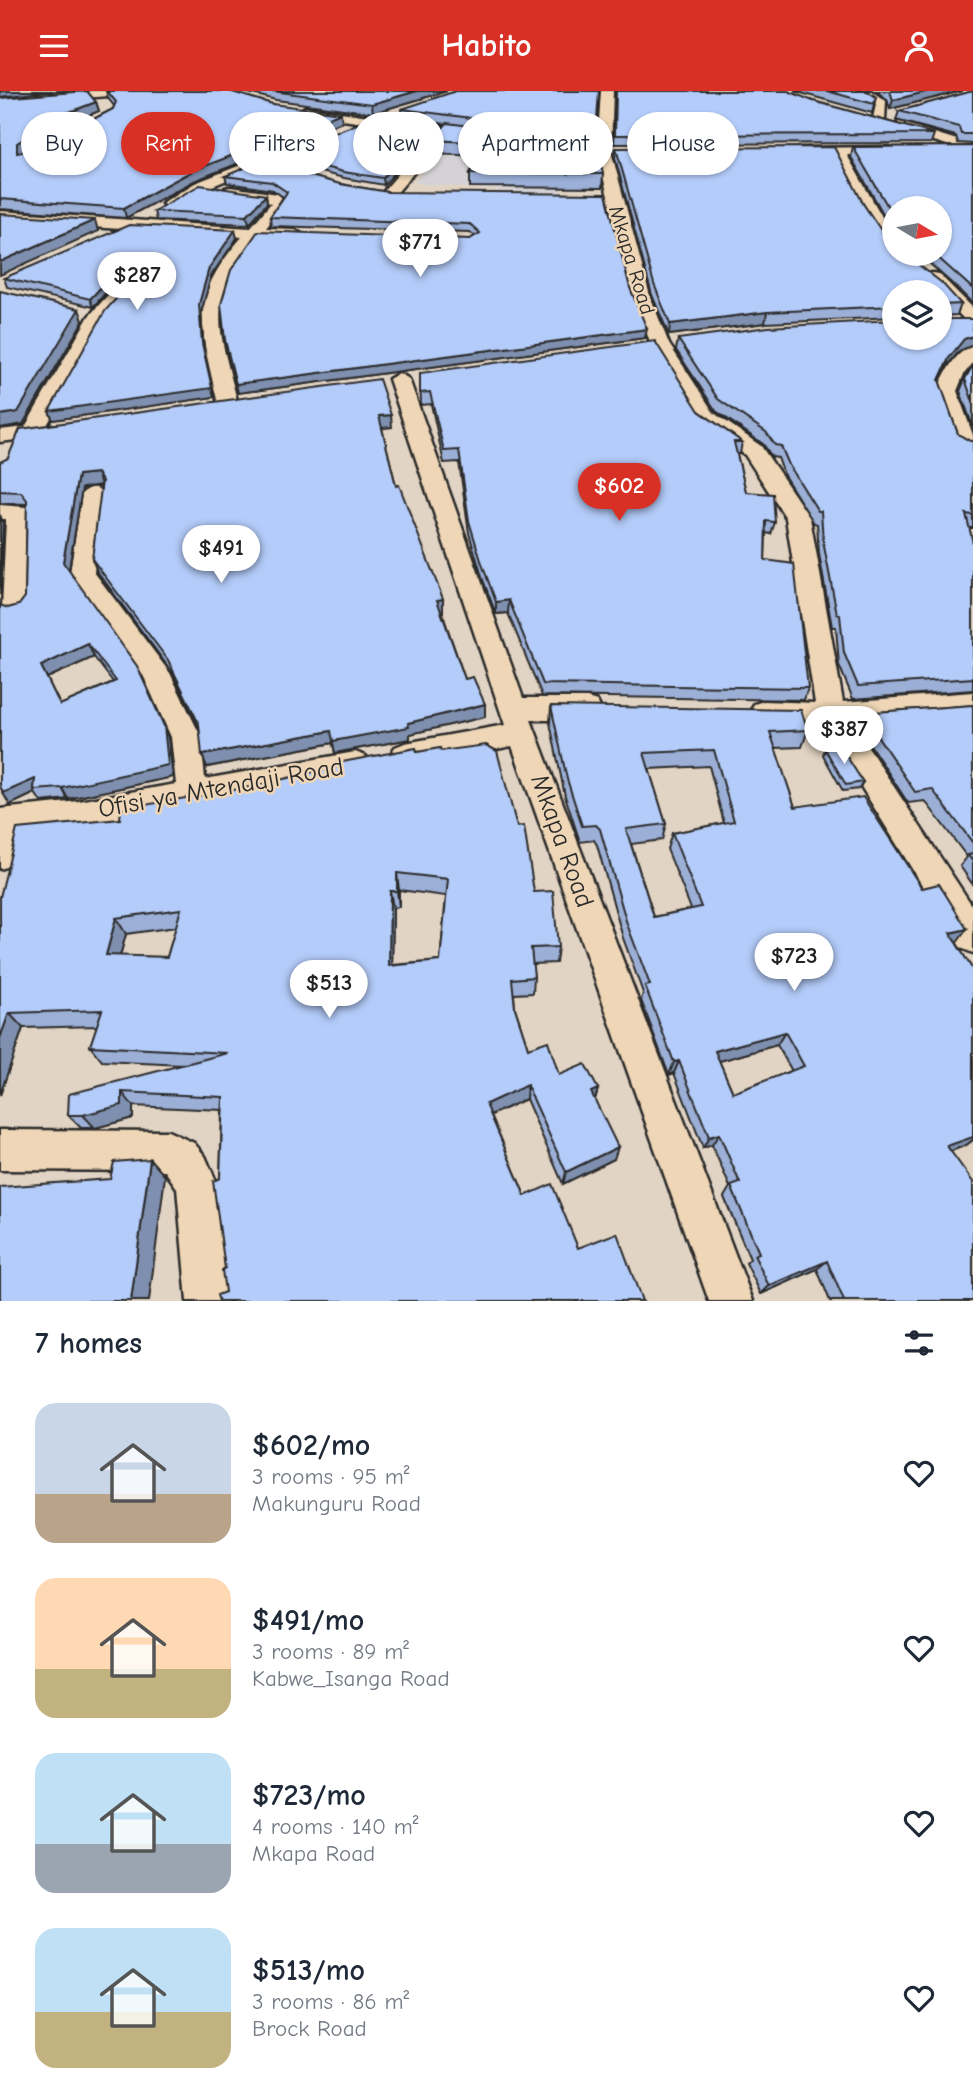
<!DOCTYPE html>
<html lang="en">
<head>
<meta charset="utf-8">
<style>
	:root { --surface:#fff; --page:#f6f6f7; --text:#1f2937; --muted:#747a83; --accent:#d93025 }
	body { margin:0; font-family:"Comic Neue",sans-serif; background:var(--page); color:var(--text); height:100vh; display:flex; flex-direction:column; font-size:26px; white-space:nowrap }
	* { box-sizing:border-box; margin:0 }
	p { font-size:23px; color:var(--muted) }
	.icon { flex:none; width:38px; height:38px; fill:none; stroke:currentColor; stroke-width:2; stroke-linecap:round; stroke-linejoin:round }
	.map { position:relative; height:1210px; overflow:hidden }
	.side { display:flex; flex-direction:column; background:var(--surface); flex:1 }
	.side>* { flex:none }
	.banner { position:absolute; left:21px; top:21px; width:931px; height:63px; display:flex; gap:14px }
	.needle { width:46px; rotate:100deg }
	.fabs { position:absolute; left:882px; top:105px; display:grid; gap:14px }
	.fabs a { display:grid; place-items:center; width:70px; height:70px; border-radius:50%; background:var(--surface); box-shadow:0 2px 5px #0004; font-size:35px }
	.price { position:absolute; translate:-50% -60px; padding:0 16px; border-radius:24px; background:#fff; color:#222; font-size:23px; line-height:46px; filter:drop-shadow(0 2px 4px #0008) }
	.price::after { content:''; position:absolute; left:50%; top:42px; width:21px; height:16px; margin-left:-10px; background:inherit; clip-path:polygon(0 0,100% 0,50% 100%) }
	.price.current { background:var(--accent); color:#fff }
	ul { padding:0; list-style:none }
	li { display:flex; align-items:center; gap:21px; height:175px; padding:0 35px }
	li span { display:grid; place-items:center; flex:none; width:196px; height:140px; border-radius:21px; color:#555 }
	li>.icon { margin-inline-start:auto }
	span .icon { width:84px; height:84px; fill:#fffc; stroke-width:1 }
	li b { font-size:30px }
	h2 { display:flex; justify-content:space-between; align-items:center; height:84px; padding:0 35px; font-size:30px }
	.pill { padding:0 24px; border-radius:32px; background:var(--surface); box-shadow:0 2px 5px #0004; font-size:24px; line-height:63px }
	.pill.current { background:var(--accent); color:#fff }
	header { display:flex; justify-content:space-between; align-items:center; height:91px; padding:0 35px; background:var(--accent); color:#fff; font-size:32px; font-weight:700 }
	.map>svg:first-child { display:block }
	.built { fill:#d4d2d4 }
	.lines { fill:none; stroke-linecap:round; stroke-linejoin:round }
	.minor-casing { stroke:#2b2b2b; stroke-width:5 }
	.minor { fill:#eed6b6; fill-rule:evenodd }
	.wall { fill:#9bafd7; stroke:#2b2b2b; stroke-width:2; fill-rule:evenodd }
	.shaded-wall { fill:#7e8faf; stroke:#2b2b2b; stroke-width:2 }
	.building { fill:#b4ccfa; stroke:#2b2b2b; stroke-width:2; fill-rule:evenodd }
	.labels { text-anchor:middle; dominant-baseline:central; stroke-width:5; stroke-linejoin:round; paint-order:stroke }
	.far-street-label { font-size:21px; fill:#2b2b2b; stroke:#eed6b6 }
	.street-label { font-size:26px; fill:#2b2b2b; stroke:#eed6b6 }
</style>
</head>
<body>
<header><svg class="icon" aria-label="menu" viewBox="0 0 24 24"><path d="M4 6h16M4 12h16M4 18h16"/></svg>Habito<svg class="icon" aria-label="person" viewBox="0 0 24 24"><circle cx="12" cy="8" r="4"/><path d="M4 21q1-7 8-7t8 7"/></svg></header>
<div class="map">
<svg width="973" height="1210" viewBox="0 0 973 1210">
	<rect width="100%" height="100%" fill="#e2d4c4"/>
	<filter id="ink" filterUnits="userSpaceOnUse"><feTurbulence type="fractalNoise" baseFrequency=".0143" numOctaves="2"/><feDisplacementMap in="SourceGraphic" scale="14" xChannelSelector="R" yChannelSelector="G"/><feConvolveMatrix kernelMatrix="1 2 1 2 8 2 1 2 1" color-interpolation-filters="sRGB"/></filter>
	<g filter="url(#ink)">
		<polygon class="built" points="447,47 583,62 558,105 414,92"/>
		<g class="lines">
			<g class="minor-casing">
				<g id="minor">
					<polygon points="77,0 126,0 120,4 0,14 0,6"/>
					<polygon points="601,0 613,0 611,60 650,205 669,253 714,322 761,355 810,427 843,611 973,601 973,623 852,632 973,816 973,862 961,857 823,634 754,629 750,621 754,613 764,610 815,612 786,427 745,364 699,330 651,253 632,205 597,60"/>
					<polygon points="857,0 871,0 886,10 885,29 872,31 876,14"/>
					<polygon points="305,16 476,40 482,44 476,48 446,44 394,105 389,106 382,102 433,42 301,23 299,20"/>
					<polygon points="899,31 973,54 973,62 895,38 893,35"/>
					<polygon points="310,47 322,50 205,98 174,115 164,115 162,112 195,92"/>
					<polygon points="888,56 893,57 893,63 847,64 894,147 894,162 888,160 863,123 833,65 799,65 792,61 799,57"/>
					<path d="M230,96L278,103L286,111L266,137L294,138L302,143L294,148L258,146C203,211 219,237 238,313L228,319L218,313C201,236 186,210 242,146L0,130V120L250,137L271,112L225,103V97Z"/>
					<polygon points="933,182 939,183 973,217 973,232 967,231 927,191 925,187 927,183"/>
					<polygon points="131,184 139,189 106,227 47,334 63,335 66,339 63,343 0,351 0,339 25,336 89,225 125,185"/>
					<path d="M973,255V272L964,283L957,300L973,344V359L966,360L955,354L937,300C944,284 955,260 973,255Z"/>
					<polygon points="399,282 409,288 523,607 587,607 597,610 601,618 597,626 587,629 531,629 753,1210 709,1210 512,655 405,676 395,672 390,664 395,656 405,652 505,634 389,288"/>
					<polygon points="93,395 104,402 94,481 170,582 201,646 205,688 355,661 366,665 370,673 366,681 79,736 24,742 11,774 0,778 0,718 79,710 176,693 171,646 144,586 70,482 82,402"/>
					<polygon points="0,414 26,416 30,421 28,518 24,524 15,527 6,524 2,518 6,428 0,428"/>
					<polygon points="0,1039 168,1040 194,1052 205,1065 219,1097 231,1210 187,1210 177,1097 165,1080 0,1079"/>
				</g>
			</g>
			<use href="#minor" class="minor"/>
		</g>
		<g class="wall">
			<polygon points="106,0 229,0 272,13 342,31 194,90 126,127 0,118 0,7 96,11 99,20 70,32 22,61 36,58 113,18 114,15 108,7"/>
			<polygon points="240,0 447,0 373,22 276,9"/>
			<polygon points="599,0 596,51 603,83 602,97 470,96 470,82 480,65 433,63 432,49 446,33 403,27 402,18"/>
			<polygon points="616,0 813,10 934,43 931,52 614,53"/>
			<polygon points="794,0 867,0 876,6 872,22"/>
			<polygon points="876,0 962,0 890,18 887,8"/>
			<polygon points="973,0 973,53 958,52 956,45 896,29 899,20"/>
			<polygon points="429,43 384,94 344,87 281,71 280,64"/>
			<polygon points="973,55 973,213 958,198 929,172 907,164 961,213 957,224 942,225 942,228 973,228 973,254 959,260 944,279 939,290 958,343 970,350 973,350 973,437 969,437 973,452 973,599 853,608 839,574 836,536 832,536 819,463 817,433 814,432 785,386 778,367 772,366 763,353 716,320 676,259 678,248 940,247 894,201 894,226 765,232 669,244 652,204 615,67 616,57 864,114 894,163 940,163 894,117 894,142 851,66 853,56"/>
			<polygon points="225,85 340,93 388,101 630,197 645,247 238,302 225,249 470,148 475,145 470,141 271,135 270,126 283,106 273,99 227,92"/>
			<polygon points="266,104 267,112 249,133 156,129 154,120"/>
			<polygon points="237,147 211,185 201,222 204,260 214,306 53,329 49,320 136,185 132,182 123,183 93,216 7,196 4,187"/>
			<polygon points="973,274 973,336 960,300 965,288"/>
			<polygon points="420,282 699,320 742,351 740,363 737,363 746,401 775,431 771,443 766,442 765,469 808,597 804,609 542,605 508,522 496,523 482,486 469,442 459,371 444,372 431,313 421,314"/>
			<path d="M392,336L382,337L396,395L443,508V521H442L465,588L485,613V626L410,643V648L335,662L333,652L207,676L200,637L172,581L97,480L92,468L102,395L82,397L69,480L168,647L173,686L68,708L41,711L35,702L10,714L3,702L8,517L19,514L25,506L27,414L26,413L0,412V371ZM94,566L113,591L60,614L47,587Z"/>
			<polygon points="973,614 973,794 960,775 967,766 925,710 908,712 857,634 862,622"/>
			<path d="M551,615L808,639L802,656L775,657L795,716L956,852L973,879V1049L966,1054L951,1060L973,1210H830L817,1178L761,1203L746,1172L750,1168L724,1106L730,1096L712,1054L703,1057L674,982L669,984L641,909L643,902L623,847L597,754L594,749L580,751L565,705L550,632ZM709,675L724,732L672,742L667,758L691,818L654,826L631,753L662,749L666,733L649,678ZM777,954L792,980L733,1002L719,970Z"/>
			<polygon points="825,658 863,691 859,698 843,700 823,664"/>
			<path d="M441,660L534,801L558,856L556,872L532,873L534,886L533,902L514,903L515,917L528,957L559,984L598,998L595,1009L614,1068L563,1093L526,1008L491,1024L525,1105L578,1157L642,1210L225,1201V1177L220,1087L222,1019L133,1015V1027L95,1037H81L68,1024L182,974L102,970L90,955L97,935L23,937L0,1004V806L120,728L250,696L417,661ZM399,799L446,805L440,870L392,874L393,817L399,816ZM176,836L167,866L120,865L126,843Z"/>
		</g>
		<g class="shaded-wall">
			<polygon points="0,0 53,0 0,6"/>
			<polygon points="417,0 447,0 373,22 372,13"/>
			<polygon points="929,0 962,0 890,18 893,9"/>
			<polygon points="96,11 99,20 70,32 21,62 17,62 17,52 67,22"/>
			<polygon points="341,22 342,31 194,90 126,127 124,117 192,80"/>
			<polygon points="429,36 429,43 384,94 383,87"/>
			<polygon points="266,104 267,112 249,133 247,124"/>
			<polygon points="95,129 98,140 0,184 0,171"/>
			<polygon points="235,139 237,147 211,185 201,222 204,260 214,306 53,329 49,320 199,213 209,177"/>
			<polygon points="130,173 132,182 123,183 93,216 90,208 121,175"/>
			<polygon points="79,218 83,230 23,333 0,337 0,324"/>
			<polygon points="767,221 765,232 669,244 670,233"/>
			<polygon points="647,238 645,247 238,302 236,293"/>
			<polygon points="973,245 973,254 959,260 944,279 935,301 949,267 964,248"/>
			<polygon points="391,324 392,336 380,337 379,325"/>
			<polygon points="97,382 101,394 82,397 68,484 63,471 78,384"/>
			<polygon points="0,424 3,431 0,504"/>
			<polygon points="443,508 443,521 438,522 437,509"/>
			<polygon points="509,509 508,522 496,523 496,511"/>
			<polygon points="88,553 94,566 47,587 41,575"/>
			<polygon points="485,613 485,626 410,643 410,648 335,662 333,652 207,676 202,664 331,640 408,632"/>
			<polygon points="164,635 168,647 173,686 68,708 62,697"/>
			<polygon points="35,688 34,699 35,702 10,714 3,702"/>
			<polygon points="397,782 399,799 399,816 397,800"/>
			<polygon points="390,800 393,817 392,891 389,875"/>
			<polygon points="116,827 126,843 116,880 106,864"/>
			<polygon points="967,838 956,853 950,842"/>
			<polygon points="9,922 23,937 0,1004 0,947"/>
			<polygon points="785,941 777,954 709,973 715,960"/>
			<polygon points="679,970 674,982 669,984 674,971"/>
			<polygon points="527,994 526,1008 486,1026 486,1013"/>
			<polygon points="598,998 594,1011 591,1001"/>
			<polygon points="122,1001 133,1015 133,1027 95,1037 83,1024"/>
			<polygon points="973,1041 973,1049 966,1054 934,1067 947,1055"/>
			<polygon points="719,1043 712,1054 703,1057 709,1046"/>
			<polygon points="618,1056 614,1068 563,1093 566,1081"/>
			<polygon points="150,1068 165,1085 149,1210 131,1210"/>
			<polygon points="827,1170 817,1178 761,1203 769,1195"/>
		</g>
		<g class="building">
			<polygon points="87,0 96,11 67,22 17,52 17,62 36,58 113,18 116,11 107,0 229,0 272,13 341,22 192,80 124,117 0,108 0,7"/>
			<polygon points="272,0 417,0 372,13"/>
			<polygon points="456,0 599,0 596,43 402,18"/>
			<polygon points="616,0 788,0 813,10 934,43 615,44"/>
			<polygon points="827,0 867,0 876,6 874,13"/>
			<polygon points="890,0 929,0 893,9"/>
			<polygon points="973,0 973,43 961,43 959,36 899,20"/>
			<polygon points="369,28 429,36 383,87 343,81 280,64"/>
			<polygon points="447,32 597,51 603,83 470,82 488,52 432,49"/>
			<polygon points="973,55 973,198 934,163 940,163 940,117 894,117 894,126 853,56"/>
			<polygon points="834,56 864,114 889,151 894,155 894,163 905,163 942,192 961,213 942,214 942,228 973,228 973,245 964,248 949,267 939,289 958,343 970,350 973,350 973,424 966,423 973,452 973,587 858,595 844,562 840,524 837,523 823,450 821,420 818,420 789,374 781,355 775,354 766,341 718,308 678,248 768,236 894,229 894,247 940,247 940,201 894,201 894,215 767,221 670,233 654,193 616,57"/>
			<polygon points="259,71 340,93 388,101 606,103 630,197 647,238 236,293 225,249 221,213 231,179 258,140 470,148 480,142 470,133 270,126 287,101 272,91 225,85"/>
			<polygon points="200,94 266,104 247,124 154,120"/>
			<polygon points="0,123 95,129 0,171"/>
			<polygon points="129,134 235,139 209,177 199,213 202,252 212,297 49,320 105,220 139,182 130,173 121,175 90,208 4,187"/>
			<polygon points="0,200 79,218 18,321 0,324"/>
			<polygon points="655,250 699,320 742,351 734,351 746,401 773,403 775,431 766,430 765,469 794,473 808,597 543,593 509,509 496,511 482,473 469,430 459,359 444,360 430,301 420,302 420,282"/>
			<polygon points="973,274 973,311 965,288"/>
			<path d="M379,288L391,324L379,325L396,395L399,394L443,508L437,509L465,588L473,586L485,613L408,632L409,636L333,650L331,640L202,664L199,633L168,569L92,468L102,390L97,382L78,384L63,471L137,575L164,635L168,674L62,697L34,699L35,688L3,702L0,695V514L8,517L19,514L25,506L27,409L21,401L0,400V371L8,367L20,338ZM88,553L116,590L60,614L41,575Z"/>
			<polygon points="973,614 973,752 932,698 915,701 862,622"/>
			<path d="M551,615L801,619L808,639L770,641L795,716L863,706L922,797L939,793L967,838L950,842L973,879V1046L947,1055L973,1091V1210H844L827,1170L769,1195L754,1164L759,1162L731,1095L740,1092L719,1043L709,1046L679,970L674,971L645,895L650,894L627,833L600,738L596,734L582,735L567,688ZM714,659L734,730L672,742L701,816L654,826L626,738L666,733L644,662ZM785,941L804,975L733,1002L715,960Z"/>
			<path d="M486,654L497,660L517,736L524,735L534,801L553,800L558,856L531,857L534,886L512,888L515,917L528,957L548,950L559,984L585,973L598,998L591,1001L618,1056L566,1081L527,994L486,1013L525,1105L552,1093L578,1157L617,1142L642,1210H219L217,1204L225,1201L222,1179L225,1177L213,1090L220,1087L223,1006L122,1001V1014L83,1024H68L69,1003L228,962L90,955L102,919L9,922L0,947V806L17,738L120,728L121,718L250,696L338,675L337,672L416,657L417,661L440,657L441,660ZM397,782L448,788L440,870L389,875L390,800H397ZM181,818L167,866L106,864L116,827Z"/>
			<polygon points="840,655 863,691 846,694 825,658"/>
			<polygon points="973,763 973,771 968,764"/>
			<polygon points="150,1068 131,1210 0,1210 0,1096 110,1088 114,1071"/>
		</g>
	</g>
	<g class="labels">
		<g class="far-street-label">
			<text transform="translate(632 169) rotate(73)">Mkapa Road</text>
		</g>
		<g class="street-label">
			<text transform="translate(221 697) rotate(-10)">Ofisi ya Mtendaji Road</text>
			<text transform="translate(562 750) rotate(70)">Mkapa Road</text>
		</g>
	</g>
</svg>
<div class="fabs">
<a><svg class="needle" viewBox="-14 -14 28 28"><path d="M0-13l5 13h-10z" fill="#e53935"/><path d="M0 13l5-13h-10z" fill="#747a83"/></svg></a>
<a><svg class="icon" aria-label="layers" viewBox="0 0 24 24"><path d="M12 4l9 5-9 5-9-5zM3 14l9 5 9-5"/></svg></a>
</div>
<b class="price" style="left:420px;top:188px">$771</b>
<b class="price" style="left:137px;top:221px">$287</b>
<b class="price current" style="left:619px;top:432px">$602</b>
<b class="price" style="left:221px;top:494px">$491</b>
<b class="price" style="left:844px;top:675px">$387</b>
<b class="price" style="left:794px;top:902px">$723</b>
<b class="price" style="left:329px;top:929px">$513</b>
<div class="banner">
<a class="pill">Buy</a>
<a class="pill current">Rent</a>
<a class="pill">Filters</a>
<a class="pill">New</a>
<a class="pill">Apartment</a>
<a class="pill">House</a>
</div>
</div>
<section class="side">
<h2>7 homes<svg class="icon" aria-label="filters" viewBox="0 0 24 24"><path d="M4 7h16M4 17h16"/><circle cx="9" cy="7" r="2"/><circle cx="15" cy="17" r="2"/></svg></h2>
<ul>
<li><span style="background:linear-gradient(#c9d6e8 65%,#b9a48a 0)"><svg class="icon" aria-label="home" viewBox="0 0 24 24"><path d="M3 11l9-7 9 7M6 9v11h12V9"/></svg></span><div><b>$602/mo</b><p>3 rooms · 95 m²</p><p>Makunguru Road</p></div><svg class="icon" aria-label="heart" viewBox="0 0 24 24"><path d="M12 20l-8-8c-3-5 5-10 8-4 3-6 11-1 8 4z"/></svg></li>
<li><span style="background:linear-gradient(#ffd9b3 65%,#c2b280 0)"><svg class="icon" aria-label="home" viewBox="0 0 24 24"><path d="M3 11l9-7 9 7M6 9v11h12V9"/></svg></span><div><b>$491/mo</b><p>3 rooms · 89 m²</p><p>Kabwe_Isanga Road</p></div><svg class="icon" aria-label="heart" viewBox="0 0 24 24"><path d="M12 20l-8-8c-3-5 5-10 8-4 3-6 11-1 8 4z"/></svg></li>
<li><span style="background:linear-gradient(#bfe0f5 65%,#9aa5b1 0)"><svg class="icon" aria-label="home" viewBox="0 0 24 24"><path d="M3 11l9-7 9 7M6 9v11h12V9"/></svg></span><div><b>$723/mo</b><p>4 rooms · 140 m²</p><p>Mkapa Road</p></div><svg class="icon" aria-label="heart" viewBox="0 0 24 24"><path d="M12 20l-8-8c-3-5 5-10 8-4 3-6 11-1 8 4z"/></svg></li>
<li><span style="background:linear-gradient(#bfe0f5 60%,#c2b280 0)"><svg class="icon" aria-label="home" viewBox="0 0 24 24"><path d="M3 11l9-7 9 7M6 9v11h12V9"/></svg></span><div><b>$513/mo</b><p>3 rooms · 86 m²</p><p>Brock Road</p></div><svg class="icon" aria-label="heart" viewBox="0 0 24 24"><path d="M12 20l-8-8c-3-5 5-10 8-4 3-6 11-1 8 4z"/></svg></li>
</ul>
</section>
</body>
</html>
